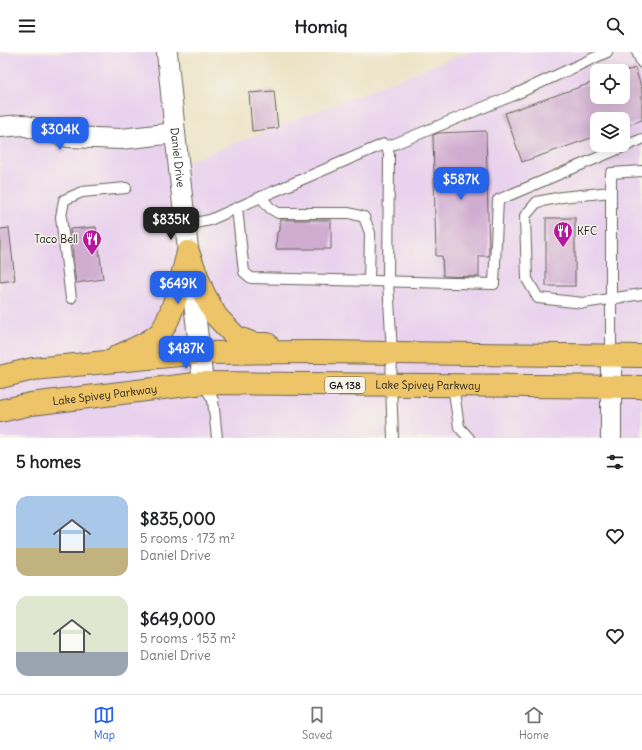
<!DOCTYPE html>
<html lang="en">
<head>
<meta charset="utf-8">
<style>
	:root { --surface:#fff; --page:#f2f2f2; --text:#202124; --muted:#757577; --line:#e0e0e0; --accent:#2563eb }
	body { margin:0; font-family:Delius,sans-serif; background:var(--page); color:var(--text); height:100vh; display:flex; flex-direction:column; font-size:15px; white-space:nowrap }
	* { box-sizing:border-box; margin:0 }
	p { font-size:13px; color:var(--muted) }
	.icon { flex:none; width:22px; height:22px; fill:none; stroke:currentColor; stroke-width:2; stroke-linecap:round; stroke-linejoin:round }
	.map { position:relative; height:386px; overflow:hidden }
	.sheet { display:flex; flex-direction:column; background:var(--surface); flex:1 }
	.sheet>* { flex:none }
	.fabs { position:absolute; left:590px; top:12px; display:grid; gap:8px }
	.fabs a { display:grid; place-items:center; width:40px; height:40px; border-radius:8px; background:var(--surface); box-shadow:0 4px 16px #0002; font-size:20px }
	.price { position:absolute; translate:-50% -34px; padding:0 9px; border-radius:8px; background:var(--accent); color:#fff; font-size:13px; line-height:26px; filter:drop-shadow(0 1px 2px #0008) }
	.price::after { content:''; position:absolute; left:50%; top:24px; width:12px; height:9px; margin-left:-6px; background:inherit; clip-path:polygon(0 0,100% 0,50% 100%) }
	.price.on { background:#222; color:#fff }
	ul { padding:0; list-style:none }
	li { display:flex; align-items:center; gap:12px; height:100px; padding:0 16px }
	li span { display:grid; place-items:center; flex:none; width:112px; height:80px; border-radius:12px; color:#555 }
	li>.icon { margin-inline-start:auto }
	span .icon { width:48px; height:48px; fill:#fffc; stroke-width:1 }
	li b { font-size:17px }
	h2 { display:flex; justify-content:space-between; align-items:center; height:48px; padding:0 16px; font-size:17px }
	header { display:flex; justify-content:space-between; align-items:center; height:52px; padding:0 16px; background:var(--surface); font-size:18px; font-weight:700 }
	.tab-bar { display:flex; justify-content:space-around; align-items:center; height:56px; border-top:1px solid var(--line); background:var(--surface); font-size:11px; color:var(--muted) }
	.tab-bar a { display:grid; justify-items:center; gap:2px }
	.tab-bar .on { color:var(--accent) }
	.map>svg:first-child { display:block }
	.built { fill:#e9d2ee; fill-rule:evenodd }
	.building { fill:#d0acd1 }
	.lines { fill:none; stroke-linecap:round; stroke-linejoin:round }
	.lane-casing { stroke:#656257; stroke-width:12 }
	.street-casing { stroke:#656257; stroke-width:22 }
	.highway-casing { stroke:#656257; stroke-width:24 }
	.lane { stroke:#fff; stroke-width:10 }
	.street { stroke:#fff; stroke-width:20 }
	.highway { stroke:#eec469; stroke-width:22 }
	.labels { text-anchor:middle; dominant-baseline:central; stroke-width:3; stroke-linejoin:round; paint-order:stroke }
	.shield { fill:#f7f3e8; stroke:#5e5c59; stroke-width:1 }
	.shield-label { font-size:10px; font-weight:bold; fill:#1c1c1c }
	.street-label { font-size:11px; fill:#1c1c1c; stroke:#f7f3e8 }
	.poi-label { font-size:11px; fill:#1c1c1c; stroke:#f7f3e8; text-anchor:start }
</style>
</head>
<body>
<header><svg class="icon" aria-label="menu" viewBox="0 0 24 24"><path d="M4 6h16M4 12h16M4 18h16"/></svg>Homiq<svg class="icon" aria-label="search" viewBox="0 0 24 24"><circle cx="10" cy="10" r="6"/><path d="M15 15l6 6"/></svg></header>
<div class="map">
<svg width="642" height="386" viewBox="0 0 642 386">
	<rect width="100%" height="100%" fill="#f7f3e8"/>
	<filter id="ink" filterUnits="userSpaceOnUse"><feTurbulence type="fractalNoise" baseFrequency=".025" numOctaves="2"/><feDisplacementMap in="SourceGraphic" scale="8" xChannelSelector="R" yChannelSelector="G"/><feConvolveMatrix kernelMatrix="1 2 1 2 8 2 1 2 1" color-interpolation-filters="sRGB"/></filter>
	<filter id="wash" filterUnits="userSpaceOnUse"><feTurbulence type="fractalNoise" baseFrequency=".012" numOctaves="4" result="noise"/><feDisplacementMap in="SourceGraphic" scale="16" xChannelSelector="R" yChannelSelector="G"/><feGaussianBlur stdDeviation="0.9" result="paint"/><feColorMatrix in="noise" values="0 0 0 0 0 0 0 0 0 0 0 0 0 0 0 0 0 1.4 0 .05"/><feComposite in="paint" operator="in"/></filter>
	<g filter="url(#wash)">
		<rect width="100%" height="100%" fill="#ece3c5"/>
		<path class="built" d="M0,0H173L179,113L468,0H642V386H0ZM597,19H623V45H597ZM597,67H623V93H597Z"/>
		<g id="blocks">
			<g class="building">
				<polygon points="635,16 642,37 642,68 623,75 623,67 597,67 597,84 522,110 505,61 597,29 597,45 623,45 623,20"/>
				<polygon points="274,39 278,76 252,79 249,41"/>
				<polygon points="486,79 489,204 479,204 479,225 443,224 442,204 436,204 433,83 439,81"/>
				<rect x="546" y="166" width="29" height="68"/>
				<polygon points="280,168 331,168 331,197 276,197 277,180 280,179"/>
				<polygon points="96,175 103,227 76,231 70,177"/>
				<polygon points="9,176 15,228 0,230 0,177"/>
			</g>
		</g>
	</g>
	<g filter="url(#ink)">
		<use href="#blocks" fill-opacity="0" stroke="#656257" stroke-width="1"/>
		<g class="lines">
			<g class="lane-casing">
				<g id="lane">
					<polyline points="637,0 642,11"/>
					<polyline points="387,95 514,43 607,0"/>
					<polyline points="611,140 562,145 537,150 525,164 527,227 538,246 583,251 642,242"/>
					<polyline points="261,145 270,156 278,161 349,161 364,165 370,181 369,229"/>
					<polyline points="237,156 244,220 251,226 494,232 498,148 642,87"/>
					<polyline points="185,173 210,168 261,145 384,92 387,95 389,103 388,230 392,301 391,333 393,386"/>
					<polyline points="71,246 61,165 64,148 82,140 126,136"/>
					<polyline points="611,303 611,121 642,119"/>
					<polyline points="203,331 213,348 217,386"/>
					<polyline points="453,333 459,375 469,386"/>
				</g>
			</g>
			<g class="street-casing">
				<g id="street">
					<path id="s1" d="M167,0L175,81L203,331"/>
					<polyline points="0,75 22,73 69,85 121,87 175,81"/>
					<polyline points="611,386 611,303"/>
				</g>
			</g>
			<g class="highway-casing">
				<g id="highway">
					<polyline points="188,200 203,240 216,264 236,285 254,292 267,292"/>
					<path d="M118,304C131,298 148,292 159,282C172,269 183,220 188,200"/>
					<polyline points="0,325 33,317 200,301 318,300 642,304"/>
					<path id="s2" d="M0,359L31,352L203,331L642,335"/>
				</g>
			</g>
			<use href="#lane" class="lane"/>
			<use href="#street" class="street"/>
			<use href="#highway" class="highway"/>
		</g>
	</g>
	<defs>
		<g id="restaurant-pin" transform="scale(1)"><path d="M0 17L-7.5 6A9.5 9.5 0 1 1 7.5 6Z" fill="#b5179e" stroke="#f7f3e8"/><path d="M-5-6h1v4h1v-4h1v4h1v-4h1v5L-1.5 .5V6h-2V.5L-5-1ZM5-6V6H3V1.5H1.5Q1.5-4 5-6Z" fill="#fff"/></g>
	</defs>
	<g fill-rule="evenodd">
		<use href="#restaurant-pin" x="563" y="179"/>
		<use href="#restaurant-pin" x="92" y="187"/>
	</g>
	<g class="labels">
		<rect class="shield" x="325" y="325" width="40" height="16" rx="3"/>
		<g class="shield-label">
			<text x="345" y="333">GA 138</text>
		</g>
		<g class="street-label">
			<text stroke="none"><textPath href="#s1" startOffset="106">Daniel Drive</textPath></text>
			<text stroke="none"><textPath href="#s2" startOffset="430">Lake Spivey Parkway</textPath></text>
			<text stroke="none"><textPath href="#s2" startOffset="106">Lake Spivey Parkway</textPath></text>
		</g>
		<g class="poi-label">
			<text x="577" y="179">KFC</text>
			<text x="78" y="187" text-anchor="end">Taco Bell</text>
		</g>
	</g>
</svg>
<div class="fabs">
<a><svg class="icon" aria-label="locate" viewBox="0 0 24 24"><circle cx="12" cy="12" r="6"/><path d="M12 2v4M12 18v4M2 12h4M18 12h4"/></svg></a>
<a><svg class="icon" aria-label="layers" viewBox="0 0 24 24"><path d="M12 4l9 5-9 5-9-5zM3 14l9 5 9-5"/></svg></a>
</div>
<b class="price" style="left:60px;top:99px">$304K</b>
<b class="price" style="left:461px;top:149px">$587K</b>
<b class="price on" style="left:171px;top:189px">$835K</b>
<b class="price" style="left:178px;top:253px">$649K</b>
<b class="price" style="left:186px;top:318px">$487K</b>
</div>
<section class="sheet">
<h2>5 homes<svg class="icon" aria-label="filters" viewBox="0 0 24 24"><path d="M4 7h16M4 17h16"/><circle cx="9" cy="7" r="2"/><circle cx="15" cy="17" r="2"/></svg></h2>
<ul>
<li><span style="background:linear-gradient(#a9c7e8 65%,#c2b280 0)"><svg class="icon" aria-label="home" viewBox="0 0 24 24"><path d="M3 11l9-7 9 7M6 9v11h12V9"/></svg></span><div><b>$835,000</b><p>5 rooms · 173 m²</p><p>Daniel Drive</p></div><svg class="icon" aria-label="heart" viewBox="0 0 24 24"><path d="M12 20l-8-8c-3-5 5-10 8-4 3-6 11-1 8 4z"/></svg></li>
<li><span style="background:linear-gradient(#dfe7d0 70%,#9aa5b1 0)"><svg class="icon" aria-label="home" viewBox="0 0 24 24"><path d="M3 11l9-7 9 7M6 9v11h12V9"/></svg></span><div><b>$649,000</b><p>5 rooms · 153 m²</p><p>Daniel Drive</p></div><svg class="icon" aria-label="heart" viewBox="0 0 24 24"><path d="M12 20l-8-8c-3-5 5-10 8-4 3-6 11-1 8 4z"/></svg></li>
</ul>
</section>
<nav class="tab-bar">
<a class="on"><svg class="icon" aria-label="map" viewBox="0 0 24 24"><path d="M3 6l6-2 6 2 6-2v14l-6 2-6-2-6 2zM9 4v14M15 6v14"/></svg>Map</a>
<a><svg class="icon" aria-label="saved" viewBox="0 0 24 24"><path d="M7 4h10v16l-5-4-5 4z"/></svg>Saved</a>
<a><svg class="icon" aria-label="home" viewBox="0 0 24 24"><path d="M3 11l9-7 9 7M6 9v11h12V9"/></svg>Home</a>
</nav>
</body>
</html>
